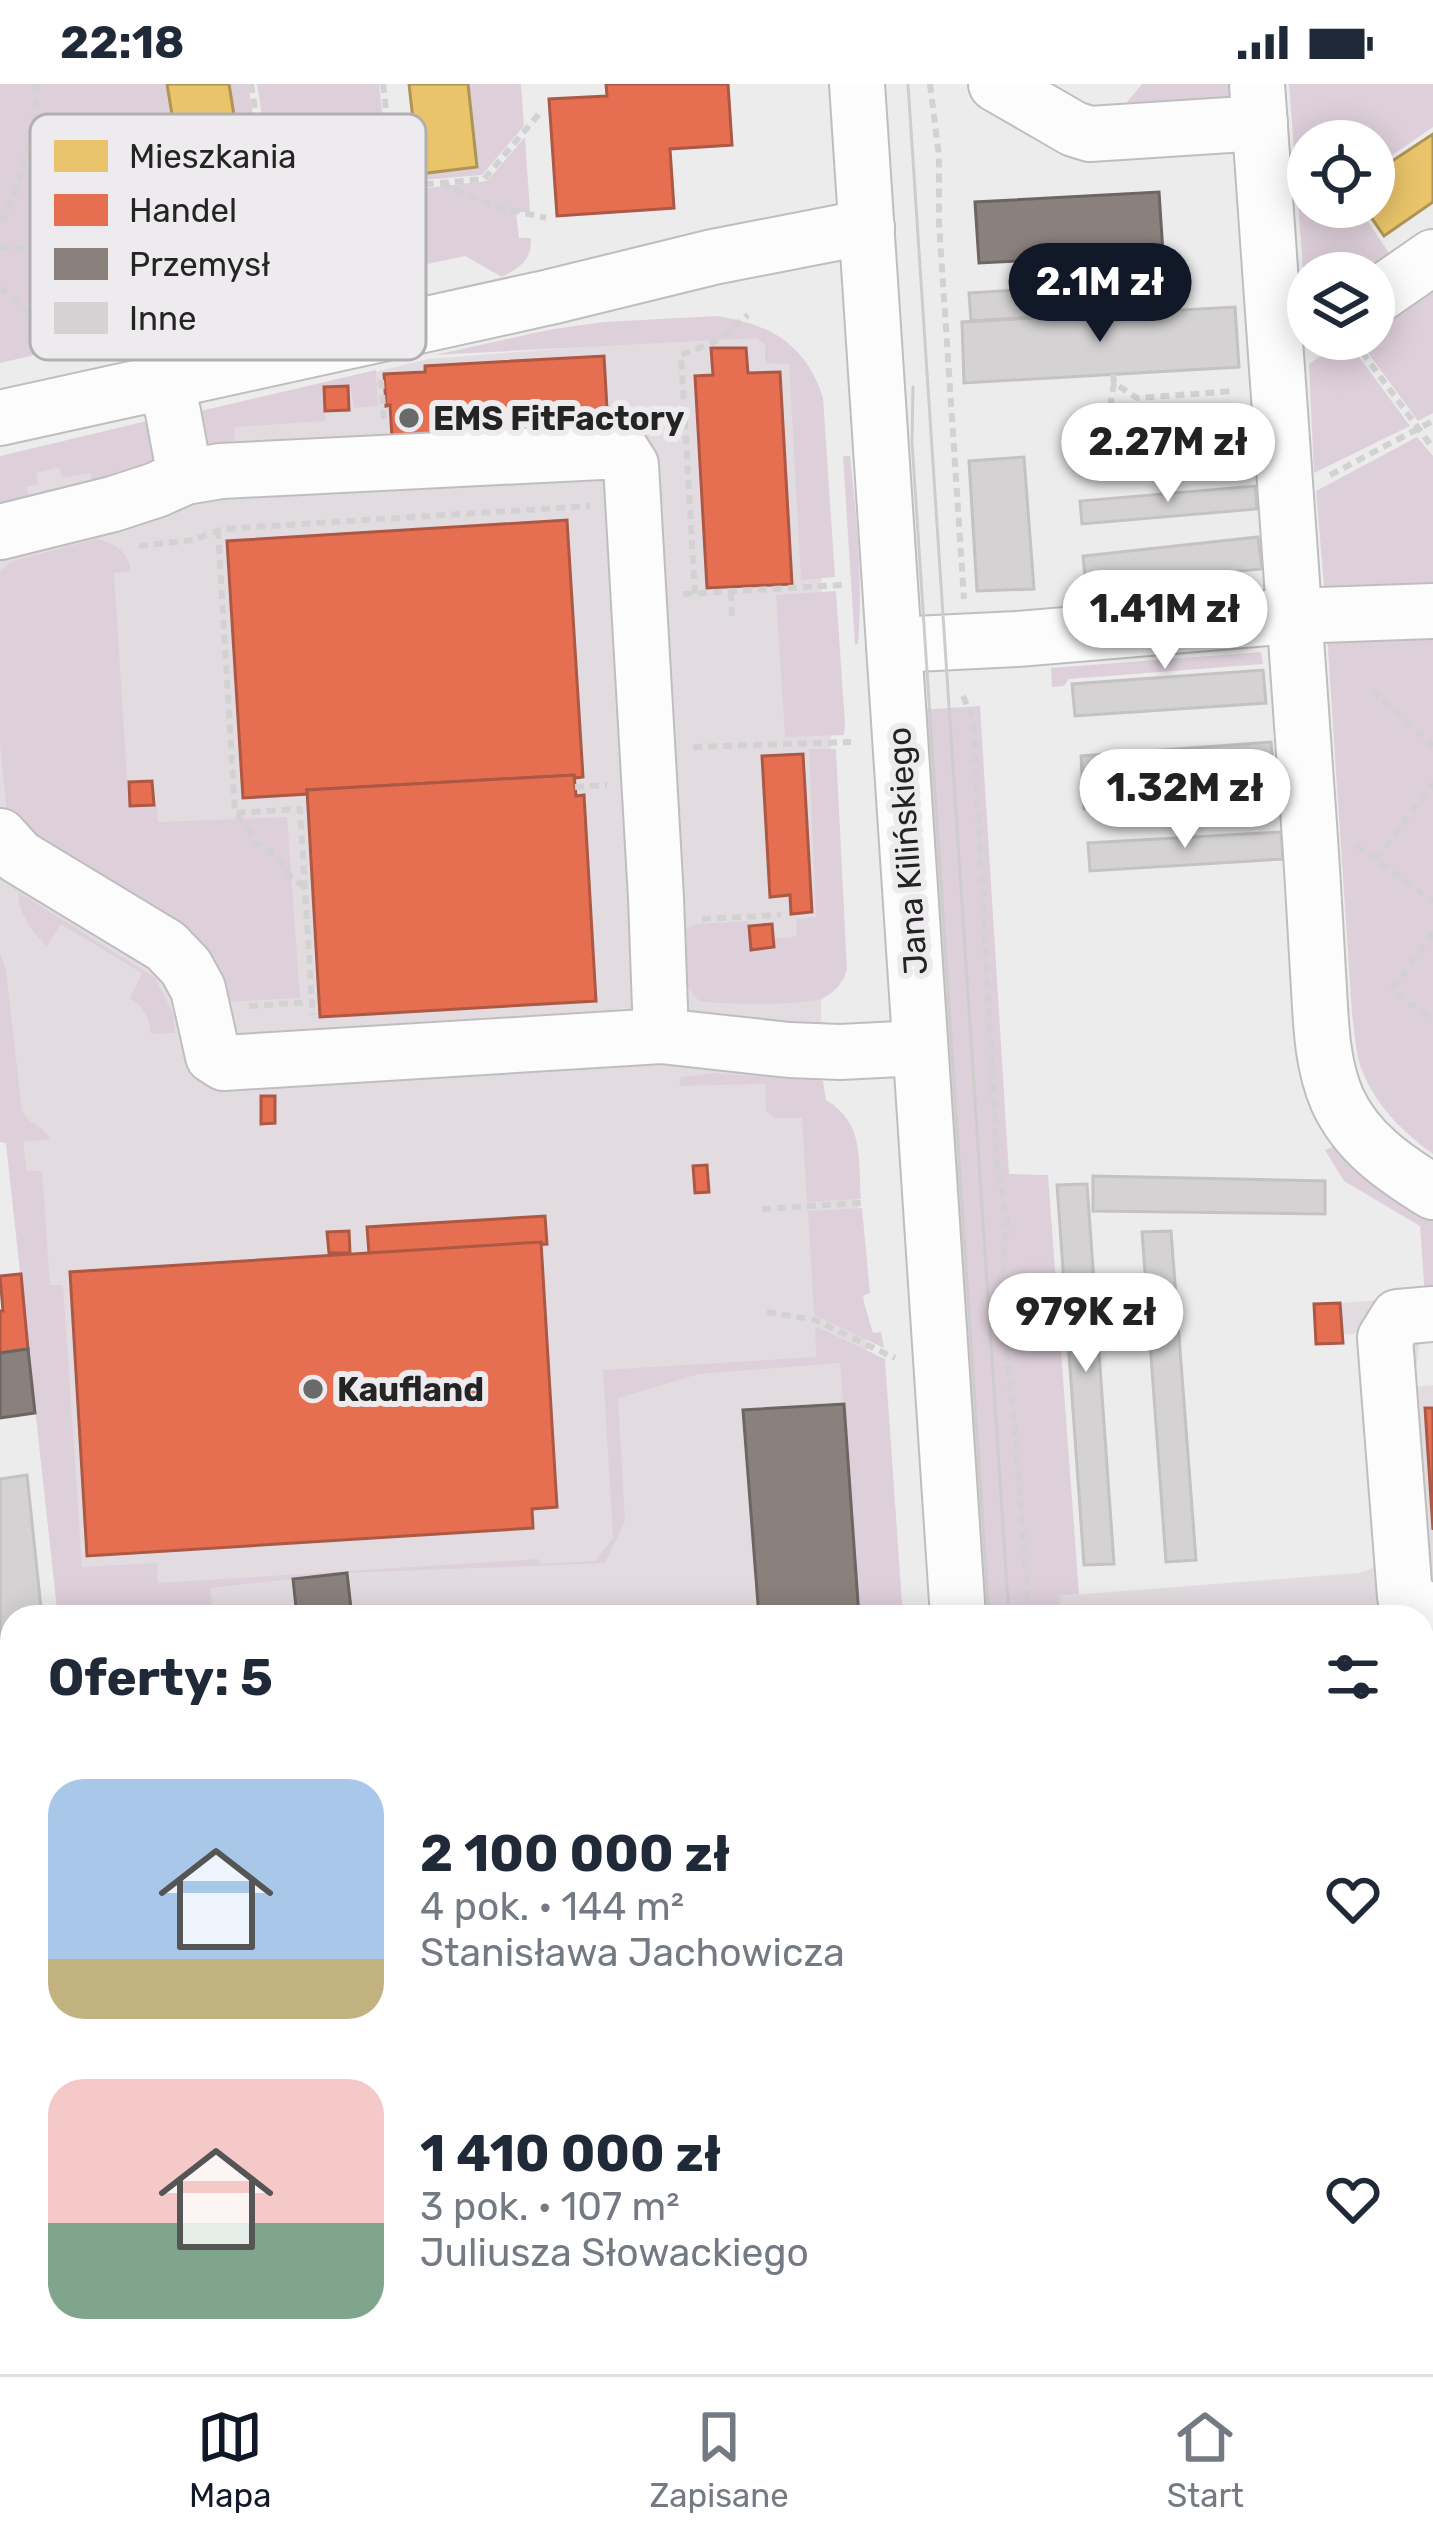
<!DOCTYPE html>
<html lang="pl">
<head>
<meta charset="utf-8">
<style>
	:root { --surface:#fff; --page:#f2f2f3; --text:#1f2937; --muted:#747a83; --line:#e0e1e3; --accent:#111827 }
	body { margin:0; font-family:Rubik,sans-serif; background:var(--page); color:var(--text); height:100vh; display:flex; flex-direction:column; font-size:45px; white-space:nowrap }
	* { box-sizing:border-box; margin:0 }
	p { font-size:39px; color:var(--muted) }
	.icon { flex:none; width:66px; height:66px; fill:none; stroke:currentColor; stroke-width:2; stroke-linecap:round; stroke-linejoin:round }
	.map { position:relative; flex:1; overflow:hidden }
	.drawer { position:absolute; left:0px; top:1521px; width:1434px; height:771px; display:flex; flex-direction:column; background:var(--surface); border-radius:36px 36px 0 0; box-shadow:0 6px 30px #0003 }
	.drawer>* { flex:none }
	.controls { position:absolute; left:1287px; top:36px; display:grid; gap:24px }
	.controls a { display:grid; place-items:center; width:108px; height:108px; border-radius:50%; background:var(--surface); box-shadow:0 6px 30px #0003; font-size:60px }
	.price { position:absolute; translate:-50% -102px; padding:0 27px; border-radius:42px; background:#fff; color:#222; font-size:39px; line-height:78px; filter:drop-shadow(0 3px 6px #0008) }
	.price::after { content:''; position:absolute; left:50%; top:72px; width:36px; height:27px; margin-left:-18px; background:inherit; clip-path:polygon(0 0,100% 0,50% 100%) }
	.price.current { background:var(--accent); color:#fff }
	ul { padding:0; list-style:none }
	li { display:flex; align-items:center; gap:36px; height:300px; padding:0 48px }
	li span { display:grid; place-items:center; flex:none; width:336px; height:240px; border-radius:36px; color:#555 }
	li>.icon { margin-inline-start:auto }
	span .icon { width:144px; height:144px; fill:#fffc; stroke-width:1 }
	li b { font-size:51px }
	h2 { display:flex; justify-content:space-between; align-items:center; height:144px; padding:0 48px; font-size:51px }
	.status { display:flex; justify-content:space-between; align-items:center; height:84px; padding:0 60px; background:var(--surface); direction:ltr }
	.status svg { height:33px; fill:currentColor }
	.dock { display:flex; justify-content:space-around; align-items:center; height:168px; border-top:3px solid var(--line); background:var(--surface); font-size:33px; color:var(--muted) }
	.dock a { display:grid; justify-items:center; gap:6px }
	.dock .current { color:var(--accent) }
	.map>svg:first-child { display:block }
	.built { fill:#e2dce1 }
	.green { fill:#ded0db }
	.homes { fill:#e9c46a; stroke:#ae9455; stroke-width:3 }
	.shops { fill:#e76f51; stroke:#ad5844; stroke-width:3 }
	.industry { fill:#8a817c; stroke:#6c6562; stroke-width:3 }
	.building { fill:#d4d2d3; stroke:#c4c2c3; stroke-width:3 }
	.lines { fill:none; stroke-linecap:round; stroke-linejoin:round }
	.minor-casing { stroke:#bfbebf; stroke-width:58 }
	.path { stroke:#d3d2d3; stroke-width:6; stroke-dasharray:9 6; stroke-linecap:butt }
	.minor { stroke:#fcfcfc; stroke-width:54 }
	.tram { stroke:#cecdce; stroke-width:3 }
	.poi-dot { fill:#6b6a6b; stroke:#eeebee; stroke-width:4.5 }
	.labels { text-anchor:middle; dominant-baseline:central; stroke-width:12; stroke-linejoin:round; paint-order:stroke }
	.poi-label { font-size:33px; font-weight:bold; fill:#252425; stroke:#eeebee; text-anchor:start }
	.street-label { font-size:33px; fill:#252425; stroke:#eeebee }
	.key { fill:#eeebee; stroke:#b2afb2; stroke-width:3 }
	.key-label { font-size:33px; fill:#252425 }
</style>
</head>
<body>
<div class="status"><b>22:18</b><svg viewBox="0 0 49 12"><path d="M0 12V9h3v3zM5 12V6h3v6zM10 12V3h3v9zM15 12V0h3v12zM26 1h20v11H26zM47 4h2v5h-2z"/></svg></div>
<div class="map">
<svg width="1433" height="2290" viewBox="0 0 1433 2290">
	<rect width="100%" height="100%" fill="#edeced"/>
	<g class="built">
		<polygon points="757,249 809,293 845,894 821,917 823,1017 854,1049 867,1268 841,1280 859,1533 58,1533 6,1059 0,1058 0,379 428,275"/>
		<polygon points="1425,1213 1414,1303 1433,1301 1433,2290 1112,2290 1111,2280 1422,2280 1422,1533 1061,1533 1059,1512 1358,1489 1371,1485 1378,1477 1369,1248 1342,1251 1340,1219"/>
		<polygon points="140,2280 897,2280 895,2290 141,2290"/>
	</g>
	<g class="green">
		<polygon points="0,0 248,0 282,214 0,279"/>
		<polygon points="257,0 379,0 400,187 289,213"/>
		<polygon points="468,0 521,0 524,42 482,91 399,98 396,57 415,55 419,90 476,83"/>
		<polygon points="1142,0 1235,0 1238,28 1109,40"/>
		<polygon points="1289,0 1433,0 1433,43 1374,84 1374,57 1308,57 1308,123 1358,123 1391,172 1365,189 1308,189 1303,185"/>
		<path d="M525,53L530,128H516L519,154H531C532,176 520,183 502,193L465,172L409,184L400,107L487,97Z"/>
		<polygon points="1433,198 1433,329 1418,337 1358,255 1374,255 1374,237"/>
		<path d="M716,232C771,240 805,260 823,313L835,493L801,496L789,280L765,279V261L757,254L434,271L553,245L604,238Z"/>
		<polygon points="1346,255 1410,342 1314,389 1309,280"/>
		<polygon points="376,286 378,322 354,324 350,301 325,303 325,337 234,343 236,370 206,363 196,328"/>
		<polygon points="147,337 158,358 154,382 94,404 90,389 63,394 59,383 36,389 38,400 26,403 31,421 0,426 0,372"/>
		<polygon points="1417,353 1433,372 1433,502 1324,502 1316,407"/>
		<path d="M843,372H850C857,437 863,495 858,560L855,561Z"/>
		<path d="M96,455C115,459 128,467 131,487L114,489L129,723L157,722L158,738L287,733L300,914L224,918L21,749L7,730L0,659V488L12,477Z"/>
		<polygon points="836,507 845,640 844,651 785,653 776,511"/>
		<path d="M1433,545V1070C1403,1048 1378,1024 1363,989C1355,971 1355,949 1352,930L1327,551Z"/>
		<polygon points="1261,568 1263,580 1069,595 1064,602 1052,603 1051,584"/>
		<polygon points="980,622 1009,1090 1048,1091 1079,1510 1060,1512 1061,1533 978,1533 919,626"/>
		<path d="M809,665H836L847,885C843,898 836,908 823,914C805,922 720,921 699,917L687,903L686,884H674L678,849L697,840L749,837L752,866L774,863L773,855L797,852L796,835L816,833Z"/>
		<path d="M18,808L154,893L173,929L175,949L151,950C149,932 144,924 130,914L142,889L61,840L47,862C31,847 19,830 18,808Z"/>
		<path d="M0,869L6,886L22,1027C28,1040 44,1042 50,1055L23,1058L27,1087H42L50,1201H63L82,1483L157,1479L158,1499L539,1475L540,1480L595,1477L613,1454L603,1286L816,1273L815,1242L885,1275L903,1533H859L840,1279L699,1290L618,1314L625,1437L605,1479L347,1489L211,1504L212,1533H58L6,1059L0,1058Z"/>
		<path d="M714,989L823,997L826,1016C865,1040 858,1074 861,1115L807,1118L802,1034H774L766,1026L765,1000L679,1002L681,993Z"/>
		<polygon points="1334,1062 1345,1065 1433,1130 1433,1210 1425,1213 1420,1142 1344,1097 1325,1066"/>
		<polygon points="862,1124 870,1209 862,1212 873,1249 881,1248 884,1264 814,1231 808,1127"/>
	</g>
	<g class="homes">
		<polygon points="167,0 229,0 246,106 186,116"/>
		<polygon points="409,0 468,0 477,83 419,90"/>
		<polygon points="1433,50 1433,118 1384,152 1364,123 1374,123 1374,89"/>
	</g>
	<g class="shops">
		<polygon points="606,0 728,0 732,61 670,65 674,124 557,132 549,15 607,12"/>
		<polygon points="711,264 746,264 748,289 780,288 792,500 707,504 695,292 713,291"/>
		<polygon points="604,272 608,342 392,354 390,321 386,322 384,290 425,288 425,282"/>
		<polygon points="348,302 349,326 325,327 324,303"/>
		<polygon points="567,436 583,693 575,694 574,691 307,706 308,710 243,714 227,457"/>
		<polygon points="803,670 812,828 791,830 790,811 770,813 762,672"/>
		<polygon points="574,691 576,712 584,711 596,917 320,933 307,706"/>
		<polygon points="152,697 154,721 130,722 129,698"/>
		<polygon points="772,840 774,863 751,866 749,842"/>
		<polygon points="261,1012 275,1012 275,1039 261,1040"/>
		<polygon points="707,1081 709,1108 695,1109 693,1082"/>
		<polygon points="545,1132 547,1160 369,1170 367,1143"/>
		<polygon points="349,1147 350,1169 329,1169 327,1148"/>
		<polygon points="541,1158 557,1423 532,1425 533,1444 87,1472 70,1188"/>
		<polygon points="21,1190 28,1265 0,1269 0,1227 3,1227 0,1192"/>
		<polygon points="1340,1219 1343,1259 1316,1260 1314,1220"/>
		<polygon points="1425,1324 1433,1324 1433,1446"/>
		<polygon points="1433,1662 1433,2118 1422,2119 1422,1663"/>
		<polygon points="1433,2204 1433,2290 1350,2290 1350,2280 1422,2280 1422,2205"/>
	</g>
	<g class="industry">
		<polygon points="1159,108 1163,169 979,179 975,118"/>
		<polygon points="28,1265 35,1329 0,1334 0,1269"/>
		<polygon points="844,1320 859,1533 759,1533 743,1326"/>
		<polygon points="347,1489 352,1533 297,1533 293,1495"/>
	</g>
	<g class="building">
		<polygon points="1165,197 1166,225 971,237 969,209"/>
		<polygon points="1235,223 1239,283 964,299 962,238"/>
		<polygon points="1024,373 1034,505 977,507 969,377"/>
		<polygon points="1255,402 1257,425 1082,440 1080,417"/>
		<polygon points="1258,453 1262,485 1086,501 1083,472"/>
		<polygon points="1263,586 1266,619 1075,632 1072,600"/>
		<polygon points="1271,658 1276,712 1084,725 1081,672"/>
		<polygon points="1281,748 1283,775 1090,787 1088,759"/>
		<polygon points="1093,1092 1325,1097 1325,1130 1093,1127"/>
		<polygon points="1087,1100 1114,1480 1084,1481 1057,1101"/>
		<polygon points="1171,1147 1196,1476 1166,1478 1142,1148"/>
		<polygon points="27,1391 42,1533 12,1533 12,1561 0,1562 0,1395"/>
		<polygon points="12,1778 12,1816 7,1816 8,1823 0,1823 0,1779"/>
		<polygon points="7,2015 12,2059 12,2257 0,2259 0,2016"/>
	</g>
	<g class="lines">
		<g class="minor-casing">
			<g id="minor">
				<polyline points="857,0 958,1533"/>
				<polyline points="996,0 1074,45 1090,50 1260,39"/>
				<path d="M1257,0C1273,242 1290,484 1308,726C1312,780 1315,835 1318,889C1321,931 1320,975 1337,1015C1356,1058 1394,1084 1433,1108"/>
				<polyline points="1374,214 1433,173"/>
				<polyline points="164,297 173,328 185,393"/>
				<polyline points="0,334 550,213 713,173 867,143"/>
				<polyline points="0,448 113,420 156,406 185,393 221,387 622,367 631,381 656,814 661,952"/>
				<polyline points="894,561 1017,555 1292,532 1433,527"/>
				<polyline points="0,752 19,773 166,862 186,883 198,905 213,972 224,979 661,952 789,966 840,968 920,964"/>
				<polyline points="1433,1230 1398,1233 1385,1254 1405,1513 1433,1530"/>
				<polyline points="1422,2156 1433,2155"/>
				<polyline points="973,2290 975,2280"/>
				<polyline points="1019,2290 1020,2280"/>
			</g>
		</g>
		<g class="path">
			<polyline points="251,0 289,227"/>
			<polyline points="383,0 406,199"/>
			<polyline points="930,0 939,72 939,139 964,515"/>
			<polyline points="389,49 414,46"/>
			<polyline points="441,99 494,122 546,134"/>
			<polyline points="395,103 484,95 539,30"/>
			<path d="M0,136L4,135C20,97 39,42 35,0"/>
			<polyline points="0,163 118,173 156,179"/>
			<polyline points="0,204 61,256"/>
			<polyline points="1353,256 1433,364"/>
			<polyline points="65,275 61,256 125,217 156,179 180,143 241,129 269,107"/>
			<polyline points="1113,290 1114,299 1137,314 1234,307"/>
			<polyline points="381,296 384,336"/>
			<polyline points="1114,299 1111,316 1116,365"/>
			<polyline points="1330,391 1433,337"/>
			<polyline points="218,446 235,729 300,725 312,918"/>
			<polyline points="139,462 194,456 222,445 590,422"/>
			<polyline points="731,508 732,534"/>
			<polyline points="683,510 842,501"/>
			<polyline points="695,510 681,271 717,257 748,231"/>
			<polyline points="1372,606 1433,662"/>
			<polyline points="963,612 973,636 997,1079 1007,1138 1000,1215 1015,1347 1029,1533"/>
			<polyline points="693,663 851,658"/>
			<polyline points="575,703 607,701"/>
			<polyline points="238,731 256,758 275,771 291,793 305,803"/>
			<polyline points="1356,761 1433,817"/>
			<polyline points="1376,776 1433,699"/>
			<polyline points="702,835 781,831"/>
			<polyline points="1433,849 1393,904 1394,908 1433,936"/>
			<polyline points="249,922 312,918 313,931"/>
			<polyline points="762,1125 861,1119"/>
			<polyline points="767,1228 815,1236 895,1274"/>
			<polyline points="1079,2290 1080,2280"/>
		</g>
		<use href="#minor" class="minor"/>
		<g class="tram">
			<polyline points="908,0 1009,1533"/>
			<polyline points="913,303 912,358 989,1533"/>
			<polyline points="1011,2290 1012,2280"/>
		</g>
	</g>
	<g class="poi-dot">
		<circle cx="409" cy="334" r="12"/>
		<circle cx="313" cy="1305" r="12"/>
	</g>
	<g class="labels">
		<g class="poi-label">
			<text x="433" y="334">EMS FitFactory</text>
			<text x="337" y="1305">Kaufland</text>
		</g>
		<g class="street-label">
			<text transform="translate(907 767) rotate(-94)">Jana Kilińskiego</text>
		</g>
	</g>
	<rect x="30" y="30" width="396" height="246" rx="18" class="key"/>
	<rect x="54" y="56" width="54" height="32" fill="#e9c46a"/>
	<rect x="54" y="110" width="54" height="32" fill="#e76f51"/>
	<rect x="54" y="164" width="54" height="32" fill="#8a817c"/>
	<rect x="54" y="218" width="54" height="32" fill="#d4d2d3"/>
	<g class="key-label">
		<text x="129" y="84">Mieszkania</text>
		<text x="129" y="138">Handel</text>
		<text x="129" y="192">Przemysł</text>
		<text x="129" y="246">Inne</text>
	</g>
</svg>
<div class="controls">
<a><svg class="icon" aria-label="locate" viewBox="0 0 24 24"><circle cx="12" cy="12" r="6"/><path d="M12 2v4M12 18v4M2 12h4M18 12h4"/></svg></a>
<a><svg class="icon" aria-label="layers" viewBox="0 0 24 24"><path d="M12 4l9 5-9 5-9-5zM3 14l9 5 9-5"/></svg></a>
</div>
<b class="price current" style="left:1100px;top:261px">2.1M zł</b>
<b class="price" style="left:1168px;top:421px">2.27M zł</b>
<b class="price" style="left:1165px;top:588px">1.41M zł</b>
<b class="price" style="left:1185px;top:767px">1.32M zł</b>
<b class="price" style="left:1086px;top:1291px">979K zł</b>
<section class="drawer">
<h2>Oferty: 5<svg class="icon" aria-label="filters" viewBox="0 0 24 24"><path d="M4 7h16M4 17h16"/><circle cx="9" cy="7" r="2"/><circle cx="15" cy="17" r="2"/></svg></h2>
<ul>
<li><span style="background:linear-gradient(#a9c7e8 75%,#c2b280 0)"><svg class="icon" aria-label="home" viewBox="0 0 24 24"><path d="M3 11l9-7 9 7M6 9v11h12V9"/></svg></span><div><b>2 100 000 zł</b><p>4 pok. · 144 m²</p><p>Stanisława Jachowicza</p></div><svg class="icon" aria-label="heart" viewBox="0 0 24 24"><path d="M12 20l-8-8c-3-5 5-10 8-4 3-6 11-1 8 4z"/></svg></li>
<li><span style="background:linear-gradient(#f6c9c9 60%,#7fa58c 0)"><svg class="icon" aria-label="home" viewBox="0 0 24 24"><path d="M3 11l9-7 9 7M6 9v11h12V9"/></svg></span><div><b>1 410 000 zł</b><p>3 pok. · 107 m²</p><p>Juliusza Słowackiego</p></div><svg class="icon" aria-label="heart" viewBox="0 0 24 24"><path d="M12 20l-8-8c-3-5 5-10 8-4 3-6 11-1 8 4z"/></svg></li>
</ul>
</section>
</div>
<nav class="dock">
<a class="current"><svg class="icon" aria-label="map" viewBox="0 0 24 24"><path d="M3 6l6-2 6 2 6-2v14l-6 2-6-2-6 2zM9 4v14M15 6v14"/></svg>Mapa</a>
<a><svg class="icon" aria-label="saved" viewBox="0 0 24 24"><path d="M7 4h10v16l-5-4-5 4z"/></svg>Zapisane</a>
<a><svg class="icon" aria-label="home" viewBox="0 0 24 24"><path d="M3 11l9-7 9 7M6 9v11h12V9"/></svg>Start</a>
</nav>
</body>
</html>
